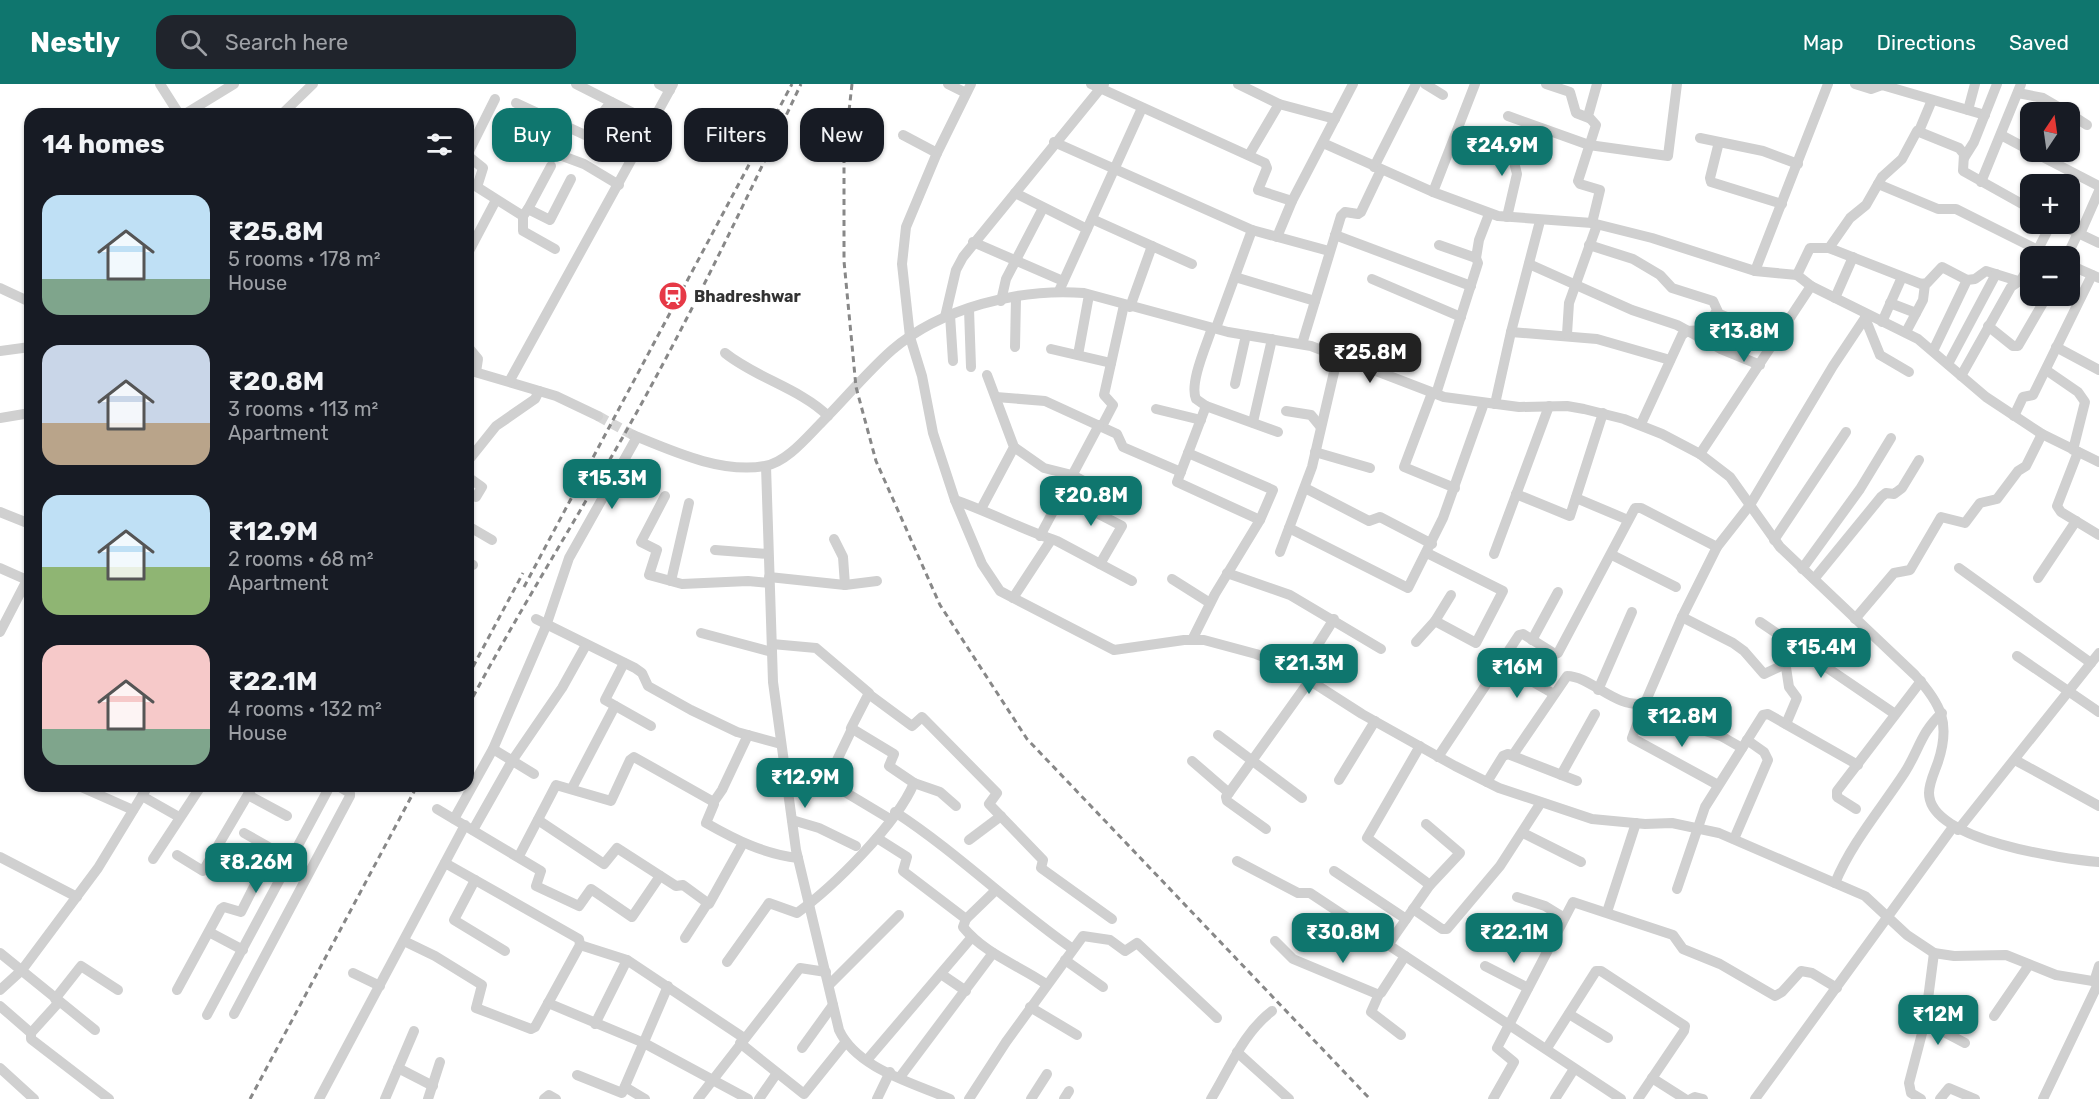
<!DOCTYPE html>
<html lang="en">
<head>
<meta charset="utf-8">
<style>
	:root { --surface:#171b24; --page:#20242c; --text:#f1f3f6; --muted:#9ea1a6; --accent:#0f766e }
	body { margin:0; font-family:Rubik,sans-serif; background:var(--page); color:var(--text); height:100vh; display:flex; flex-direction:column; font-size:22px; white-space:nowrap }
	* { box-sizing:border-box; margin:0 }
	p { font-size:20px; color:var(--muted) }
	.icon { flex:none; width:33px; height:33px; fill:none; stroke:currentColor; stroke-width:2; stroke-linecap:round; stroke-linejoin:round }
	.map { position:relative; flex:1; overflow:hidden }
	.sheet { position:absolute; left:24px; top:24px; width:450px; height:684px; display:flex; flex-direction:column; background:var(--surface); border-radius:18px; box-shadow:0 2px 4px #0004 }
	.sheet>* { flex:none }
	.hud { position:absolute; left:492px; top:24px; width:570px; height:54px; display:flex; gap:12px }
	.needle { width:39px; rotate:13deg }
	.controls { position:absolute; left:2020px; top:18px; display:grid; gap:12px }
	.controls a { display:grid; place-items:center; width:60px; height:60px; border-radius:12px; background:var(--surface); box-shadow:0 2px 4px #0004; font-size:30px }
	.price { position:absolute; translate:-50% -51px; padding:0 14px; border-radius:12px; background:var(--accent); color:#fff; font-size:20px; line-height:39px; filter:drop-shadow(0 2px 3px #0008) }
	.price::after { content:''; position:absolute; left:50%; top:36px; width:18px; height:14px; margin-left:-9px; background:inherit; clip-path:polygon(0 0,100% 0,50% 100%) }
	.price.current { background:#222; color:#fff }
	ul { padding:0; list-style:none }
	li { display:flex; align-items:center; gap:18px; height:150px; padding:0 18px }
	li span { display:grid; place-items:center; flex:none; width:168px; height:120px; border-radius:18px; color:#555 }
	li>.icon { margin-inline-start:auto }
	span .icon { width:72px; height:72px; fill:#fffc; stroke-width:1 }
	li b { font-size:26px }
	h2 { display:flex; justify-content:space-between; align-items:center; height:72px; padding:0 18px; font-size:26px }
	.tag { padding:0 21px; border-radius:18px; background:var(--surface); box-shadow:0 2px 4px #0004; font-size:21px; line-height:54px }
	.tag.current { background:var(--accent); color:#fff }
	header { display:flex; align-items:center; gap:36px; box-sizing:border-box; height:84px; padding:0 30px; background:var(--accent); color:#fff }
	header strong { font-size:28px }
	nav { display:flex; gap:33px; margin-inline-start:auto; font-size:21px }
	.search { width:420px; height:54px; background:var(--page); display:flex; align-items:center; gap:15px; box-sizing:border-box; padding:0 21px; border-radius:18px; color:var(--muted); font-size:22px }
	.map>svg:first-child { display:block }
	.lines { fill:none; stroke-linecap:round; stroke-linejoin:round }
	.minor-tunnel { stroke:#d6d6d6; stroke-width:10; stroke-dasharray:10 5; stroke-linecap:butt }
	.minor { stroke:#d0d0d0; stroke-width:10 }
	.rail { stroke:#888; stroke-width:3; stroke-dasharray:6 4.5; stroke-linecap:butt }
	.labels { text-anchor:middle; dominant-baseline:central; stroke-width:6; stroke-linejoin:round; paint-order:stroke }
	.poi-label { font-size:16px; font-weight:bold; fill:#333; stroke:#fff; text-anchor:start }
</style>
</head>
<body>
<header>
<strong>Nestly</strong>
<div class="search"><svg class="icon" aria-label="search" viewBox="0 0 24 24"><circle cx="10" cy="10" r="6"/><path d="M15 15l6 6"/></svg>Search here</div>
<nav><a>Map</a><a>Directions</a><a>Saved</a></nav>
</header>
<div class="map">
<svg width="2099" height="1015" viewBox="0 0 2099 1015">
	<rect width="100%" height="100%" fill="#fff"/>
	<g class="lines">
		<polyline class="minor-tunnel" points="598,332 633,351"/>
		<g class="minor">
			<polyline points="160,0 179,30"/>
			<polyline points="576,0 653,39"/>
			<polyline points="659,0 670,6"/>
			<polyline points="948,0 966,9"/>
			<polyline points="971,0 937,69 906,143 902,180 910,253 922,292 933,349 955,416 982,480 1000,507 1114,566 1184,556 1204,556 1256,570 1287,582 1362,630 1455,682 1499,704 1592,735 1645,740 1672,739 1719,749 1865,812 1907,851 1934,869 1954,872 2006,871 2056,891 2099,898"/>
			<polyline points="1091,0 1265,79 1267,84 1258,106 1292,117"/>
			<polyline points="1238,0 1279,20 1335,35"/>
			<polyline points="1425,0 1443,11"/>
			<polyline points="1475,0 1433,108 1498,132 1592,139 1652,154 1755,187 1797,191 1811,202 1918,255 1986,313 2042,350 2099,378"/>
			<polyline points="1546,0 1570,8 1576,29 1589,34"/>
			<polyline points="1855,0 1871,5 1882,1 1985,31"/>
			<polyline points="2018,9 2043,14 2067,28"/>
			<polyline points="516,19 585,51 611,18"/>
			<polyline points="1968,26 1975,0"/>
			<polyline points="185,30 234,0"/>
			<polyline points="282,30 313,0"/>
			<polyline points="2070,30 2087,41"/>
			<polyline points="1508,32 1589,61 1668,72 1677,0"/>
			<polyline points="1919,47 1932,16"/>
			<polyline points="903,51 937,69"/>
			<polyline points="2001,51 2031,67"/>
			<polyline points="1700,54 1763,67 1798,80"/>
			<polyline points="1054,58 1252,146 1329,167"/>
			<polyline points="1719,58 1710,94 1711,98 1782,120"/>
			<polyline points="1323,59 1433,108"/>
			<polyline points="2033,68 2099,102"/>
			<polyline points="468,69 495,15"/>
			<polyline points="557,70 584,80 619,101"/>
			<polyline points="1249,71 1279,20"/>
			<polyline points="468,72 483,84 477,103 523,132 523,147 555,165"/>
			<polyline points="1964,74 1974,58 1997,0"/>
			<polyline points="1374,83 1416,0"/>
			<polyline points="1981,98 2021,0"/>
			<polyline points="1878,100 1938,125 1956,125 2050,172"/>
			<polyline points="1015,109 1087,145"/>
			<polyline points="528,125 551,82"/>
			<polyline points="523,132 528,125 550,136 571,95"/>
			<polyline points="1507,133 1517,90 1514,78 1520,63"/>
			<polyline points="1092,135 1192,180"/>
			<polyline points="1592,139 1600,106 1580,100 1578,97 1596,41 1588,32 1597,0"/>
			<polyline points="2059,140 2099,159"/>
			<polyline points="2080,150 2099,107"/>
			<polyline points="1335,151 1471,202"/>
			<polyline points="1277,153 1292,117 1353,0"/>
			<polyline points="973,158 1063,197"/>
			<polyline points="1589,161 1633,175 1660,191 1672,204 1713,217 1719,230 1778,253"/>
			<polyline points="1829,164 1921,200 1927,199 1942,183 1967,196"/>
			<polyline points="468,169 496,116"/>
			<polyline points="2035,171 2051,140"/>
			<polyline points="2067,172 2078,149"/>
			<polyline points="1476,174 1479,156 1489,130"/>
			<polyline points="1529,180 1632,226 1677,241 1721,265 1760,281"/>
			<polyline points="2070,181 2099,194"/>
			<polyline points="1755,187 1828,0"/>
			<polyline points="1797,191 1810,164 1829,164 1850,134 1866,121 1882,93 1902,75 1917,47 1959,64 1964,70 1963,87 2031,125"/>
			<polyline points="1235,193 1315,217"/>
			<polyline points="1372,195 1461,233"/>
			<polyline points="0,204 30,218"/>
			<polyline points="1059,207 1142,24"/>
			<polyline points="1835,214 1853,173"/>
			<polyline points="1001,217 1006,195 1043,124"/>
			<polyline points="1890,219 1916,229"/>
			<polyline points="1130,223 1152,162"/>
			<polyline points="969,225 971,283"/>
			<polyline points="950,231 953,277"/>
			<polyline points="945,233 956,186 963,173 1104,0"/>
			<polyline points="1865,234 1880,271 1909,288"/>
			<polyline points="1882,238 1902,193"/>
			<polyline points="1988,242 2013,262 2018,262 2047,212"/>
			<path d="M1212,244C1207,260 1189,299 1196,315L1206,322L1278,348"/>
			<polyline points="1216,244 1252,146"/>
			<polyline points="1511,248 1597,255 1670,276"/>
			<polyline points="1906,248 1923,216 1925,200"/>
			<polyline points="1567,250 1569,219 1597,141"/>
			<polyline points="1302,260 1341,132 1345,128 1358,130 1361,128 1381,86"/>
			<polyline points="468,263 478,275 476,288"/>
			<polyline points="1015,263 1016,214"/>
			<polyline points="2056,263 2099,286"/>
			<polyline points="1051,265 1111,279"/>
			<polyline points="0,267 30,263"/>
			<polyline points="1933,267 1967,196 1975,195 1986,187 2018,197"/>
			<path d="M725,269C756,294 801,305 828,332"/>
			<polyline points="1078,271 1089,211"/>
			<polyline points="1948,280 1996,190"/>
			<polyline points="468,286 556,312 598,332"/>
			<polyline points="2046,286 2078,308 2085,318 2073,366"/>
			<polyline points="1961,292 2011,203 2021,196 2031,179"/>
			<polyline points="510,296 673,0"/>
			<polyline points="1235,300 1246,251"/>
			<polyline points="1432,309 1404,383 1455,404"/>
			<polyline points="1436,310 1478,179 1476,174 1439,161"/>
			<polyline points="996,313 1045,317 1117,350 1123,363 1181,388"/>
			<polyline points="1495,320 1511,248 1540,137"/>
			<polyline points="1206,322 1177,398 1260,436"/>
			<polyline points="1156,325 1201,336"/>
			<polyline points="1286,327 1311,331 1320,342"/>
			<polyline points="2014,332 2023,313 2033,311 2092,191"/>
			<polyline points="0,334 30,329"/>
			<polyline points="1253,338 1272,255"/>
			<polyline points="1641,340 1682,251 1687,247 1704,246 1716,228"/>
			<polyline points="1102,342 1113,321 1104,311 1124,221"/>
			<path d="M633,351C672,367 722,390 765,382C787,378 807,353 822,338C845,315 867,288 892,266C941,224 1019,204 1084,209L1228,248L1311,262L1444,313L1519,323L1567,322L1584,325L1624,335L1662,350L1700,370L1730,393L1780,463L1915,591C1941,620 1951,639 1938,678C1935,687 1929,699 1929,709C1929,757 2064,775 2099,778"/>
			<polyline points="1014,363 1044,384 1072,391 1122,417"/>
			<polyline points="1315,368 1370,384"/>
			<polyline points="2078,368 2057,422 2061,428 2099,451"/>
			<polyline points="1188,369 1273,406 1260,436 1215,510 1192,556"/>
			<polyline points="1700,370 1811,202"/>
			<polyline points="468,377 496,342 535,315 539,307"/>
			<path d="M766,382L773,598L796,766L839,946C857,985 914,999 950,1015"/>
			<polyline points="468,393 482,403 476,413"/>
			<polyline points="1305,404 1369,437 1380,433 1432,460"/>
			<polyline points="1516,410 1570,432 1603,329"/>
			<polyline points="1062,411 1122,442 1100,480"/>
			<polyline points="665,412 641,458 657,466 649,491 682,500 748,497 769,499"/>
			<polyline points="1576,414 1628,436"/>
			<path d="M955,416C990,428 1023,446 1057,457L1132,497"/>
			<polyline points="981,425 1014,363 987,291"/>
			<polyline points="0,428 30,440"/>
			<polyline points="468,442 492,456"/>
			<polyline points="1289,444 1408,504 1443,434 1484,319"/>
			<polyline points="1040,452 1099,341"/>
			<polyline points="834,455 843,473 845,501"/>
			<polyline points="1774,456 1846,348"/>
			<polyline points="715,466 768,470"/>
			<polyline points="1280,468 1312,383 1338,271"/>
			<polyline points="1494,470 1549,322"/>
			<polyline points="1612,471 1676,503"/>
			<polyline points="468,478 473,481"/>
			<polyline points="0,484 27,496 0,548"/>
			<polyline points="1959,484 2091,579"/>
			<polyline points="1802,485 1860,405 1891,354"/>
			<polyline points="1227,489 1290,511 1381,565"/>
			<polyline points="769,493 845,501 877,497"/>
			<polyline points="2038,494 2076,437"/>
			<polyline points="1172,495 1210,519"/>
			<polyline points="1814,495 1881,413 1886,409 1894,410 1902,404 1919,376"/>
			<polyline points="671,497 689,419"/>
			<polyline points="1013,514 1051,456"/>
			<polyline points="468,530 469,531"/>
			<polyline points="1682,533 1733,559 1744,567 1764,590 1781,582 1799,563"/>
			<polyline points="536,535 635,584 642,589 648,602 691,626 737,648 781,660"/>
			<polyline points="1855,535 1894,489 1910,486 1941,433 1965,439 1980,419 1997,415 2018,387 2026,382 2042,350"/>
			<polyline points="1435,537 1451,511"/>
			<polyline points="1760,538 1895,630"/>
			<polyline points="701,549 772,568"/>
			<polyline points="1532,556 1558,508"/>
			<polyline points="1416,558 1435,537 1476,559 1503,507 1427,469"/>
			<polyline points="2017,572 2099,628"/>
			<polyline points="1785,577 1789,603 1797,614 1786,640"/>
			<polyline points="624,579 605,616 651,642"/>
			<polyline points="1495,587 1519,601 1526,594 1554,610"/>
			<polyline points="1300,589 1334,535"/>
			<polyline points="1598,606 1632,528"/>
			<polyline points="870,611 912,642 922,633 997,709 989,720 1043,776 1041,784 1112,835"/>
			<polyline points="1645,619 1632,654 1718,701"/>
			<polyline points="1693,643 1721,652 1742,664"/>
			<polyline points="1218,651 1302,714"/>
			<polyline points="1420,662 1367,754 1430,801"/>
			<polyline points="493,665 534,690"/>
			<path d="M1513,671L1567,592C1591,592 1617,626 1645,619L1682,533L1717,463L1750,421L1833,282L1867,231"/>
			<polyline points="1438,673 1519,551 1523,550 1555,570 1558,569 1635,424 1641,424 1717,463"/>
			<polyline points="2015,676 2099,722"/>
			<polyline points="1192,677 1229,709"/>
			<polyline points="815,690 890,735"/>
			<polyline points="1561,691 1595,630"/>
			<polyline points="1339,696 1375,637"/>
			<polyline points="827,697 852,645"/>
			<polyline points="1487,698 1503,672 1508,670 1577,697"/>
			<polyline points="914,699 940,708 956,722"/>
			<polyline points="79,702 133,726"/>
			<polyline points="572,704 615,622"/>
			<polyline points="248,711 287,732"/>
			<polyline points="142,712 179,733"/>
			<polyline points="713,719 722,706 748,651"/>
			<polyline points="437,725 541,787 536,802 579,822 591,805 632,833 660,792"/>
			<polyline points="1856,725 1837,713 1837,707 1921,597"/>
			<path d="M895,728C958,769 1011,822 1073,865"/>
			<polyline points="454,735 493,665 546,542 569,474 637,353"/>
			<polyline points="538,736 604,780 617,764 676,802 683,801 709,820 743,759"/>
			<polyline points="792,736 819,744 856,762"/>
			<polyline points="1266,745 1227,717 1226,713 1310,596"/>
			<polyline points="473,746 512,677 562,604 586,561"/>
			<polyline points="1958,746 2099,569"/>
			<polyline points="244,749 274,766"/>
			<polyline points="1523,749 1581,778"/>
			<path d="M877,754L907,773L903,787L966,835L963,843C985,870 1018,881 1046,900"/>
			<polyline points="1734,755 1768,676 1764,668 1747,656"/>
			<polyline points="969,756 1001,732"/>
			<polyline points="177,771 203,787 253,702"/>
			<path d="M519,772L556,701L611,717L630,676L634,673L712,717L714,720L706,739C736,756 764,770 798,774"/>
			<polyline points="0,773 77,813"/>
			<polyline points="153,775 201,702"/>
			<polyline points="1237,777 1298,809 1310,809 1621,1015"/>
			<polyline points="1334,787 1406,835"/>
			<polyline points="475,796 454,836 505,867"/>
			<path d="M1835,799C1852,758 1881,725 1905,688C1919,666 1921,648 1942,629"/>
			<polyline points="1677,805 1705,723 1763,631 1768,630 1858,681"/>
			<polyline points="1517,813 1545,822 1563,833"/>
			<polyline points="1413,825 1442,845 1447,845 1500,782 1540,720"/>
			<polyline points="1607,828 1636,739"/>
			<polyline points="966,835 996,806"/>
			<polyline points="209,848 243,866"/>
			<polyline points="685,854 707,820"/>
			<polyline points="404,857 435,872 482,901 476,924 531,945 535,943 580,861 579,855 445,779"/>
			<polyline points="1275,857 1293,875 1377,910 1381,909 1405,872"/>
			<polyline points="580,861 627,876"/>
			<polyline points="1388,861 1430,801 1460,769 1426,740"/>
			<polyline points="0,869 95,946"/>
			<polyline points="1065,876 1103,903"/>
			<path d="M727,878L769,819L797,829C833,803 897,740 914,699L889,682L894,670L851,644L869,609L816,564L772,560"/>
			<polyline points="1485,882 1528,904"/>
			<polyline points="353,889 380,902"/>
			<polyline points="941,890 966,907"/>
			<polyline points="2094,898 2099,882"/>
			<polyline points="829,901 899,831"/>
			<polyline points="0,906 22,886 98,784 148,702"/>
			<polyline points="177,906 221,825 224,823 241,828 272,767 291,774"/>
			<polyline points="1379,910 1371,928 1401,951"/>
			<polyline points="55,915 81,882 118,906"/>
			<polyline points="59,918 31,949 31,955 109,1015"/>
			<polyline points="548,919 644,959 748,1015"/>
			<polyline points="0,922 31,949"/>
			<polyline points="1030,923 1077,951"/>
			<polyline points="234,930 350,712 350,709 338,702"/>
			<polyline points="1569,930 1608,954"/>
			<polyline points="207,931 330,702"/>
			<polyline points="1994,932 2029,881"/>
			<polyline points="1925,938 1965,959"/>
			<polyline points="595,940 627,876 744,954"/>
			<polyline points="740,959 804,1010 845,959"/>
			<polyline points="802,964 833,921"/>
			<polyline points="1547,964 1596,887 1601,887 1685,942 1684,947 1638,1015"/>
			<polyline points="1237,968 1289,1015"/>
			<polyline points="867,976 972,853"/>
			<polyline points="0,984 34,1015"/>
			<polyline points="398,984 433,1002"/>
			<polyline points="577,991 622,1009 668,902"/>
			<polyline points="900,993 993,869"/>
			<polyline points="1652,994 1685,1015"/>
			<polyline points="625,1003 645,1015"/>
			<polyline points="319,1015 465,741"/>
			<polyline points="385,1015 414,947"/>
			<polyline points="428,1015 440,978"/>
			<polyline points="544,1015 549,1011 556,1015"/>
			<polyline points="698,1015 800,884 826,888"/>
			<polyline points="759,1015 777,989"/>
			<polyline points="877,1015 890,988"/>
			<polyline points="969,1015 1006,958 1083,852 1110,856 1125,867 1137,859 1217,934"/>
			<polyline points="1031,1015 1047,990"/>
			<polyline points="1064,1015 1069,1007"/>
			<path d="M1211,1015C1230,984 1243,949 1272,927"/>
			<polyline points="1493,1015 1514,978 1497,964 1573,818 1673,851 1683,865 1720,880 1775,912 1782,908 1801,887 1812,889 1837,904"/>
			<polyline points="1555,1015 1574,985"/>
			<polyline points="1691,1015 1695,1013 1703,1015"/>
			<polyline points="1755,1015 1953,743"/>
			<polyline points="1921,1015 1911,1009 1909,999 1925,938 1934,869"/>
			<polyline points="1940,1015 1949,1004 1975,1015"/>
			<polyline points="2043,1015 2099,898"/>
		</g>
		<g class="rail">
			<polyline points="852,0 844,72 844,177 856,303 876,377 940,521 1027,655 1370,1015"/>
			<polyline points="524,503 792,0"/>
			<polyline points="468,592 523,489"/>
			<path d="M468,622C522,521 583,425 638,326C697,219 749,110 801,0"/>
			<polyline points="250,1015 417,702"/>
		</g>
	</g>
	<defs>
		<g id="station-disc" transform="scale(1.5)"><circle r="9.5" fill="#e63946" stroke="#fff"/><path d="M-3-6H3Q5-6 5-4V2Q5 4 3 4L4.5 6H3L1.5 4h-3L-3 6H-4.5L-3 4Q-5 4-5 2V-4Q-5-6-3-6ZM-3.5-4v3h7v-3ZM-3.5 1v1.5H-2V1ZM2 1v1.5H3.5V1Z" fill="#fff"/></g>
	</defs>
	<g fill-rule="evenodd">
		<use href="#station-disc" x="673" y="212"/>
	</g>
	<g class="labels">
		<g class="poi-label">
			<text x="694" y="212">Bhadreshwar</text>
		</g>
	</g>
</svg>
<div class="controls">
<a><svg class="needle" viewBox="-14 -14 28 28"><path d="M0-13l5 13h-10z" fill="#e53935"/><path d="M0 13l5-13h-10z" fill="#9ea1a6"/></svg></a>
<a>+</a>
<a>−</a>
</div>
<b class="price" style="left:1502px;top:93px">₹24.9M</b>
<b class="price" style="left:1744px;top:279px">₹13.8M</b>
<b class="price current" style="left:1370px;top:300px">₹25.8M</b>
<b class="price" style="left:612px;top:426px">₹15.3M</b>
<b class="price" style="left:1091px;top:443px">₹20.8M</b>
<b class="price" style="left:1821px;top:595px">₹15.4M</b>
<b class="price" style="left:1309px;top:611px">₹21.3M</b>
<b class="price" style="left:1517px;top:615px">₹16M</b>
<b class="price" style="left:1682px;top:664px">₹12.8M</b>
<b class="price" style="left:805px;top:725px">₹12.9M</b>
<b class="price" style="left:256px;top:810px">₹8.26M</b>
<b class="price" style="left:1343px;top:880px">₹30.8M</b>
<b class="price" style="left:1514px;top:880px">₹22.1M</b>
<b class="price" style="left:1938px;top:962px">₹12M</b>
<div class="hud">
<a class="tag current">Buy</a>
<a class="tag">Rent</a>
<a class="tag">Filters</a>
<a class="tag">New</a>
</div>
<section class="sheet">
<h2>14 homes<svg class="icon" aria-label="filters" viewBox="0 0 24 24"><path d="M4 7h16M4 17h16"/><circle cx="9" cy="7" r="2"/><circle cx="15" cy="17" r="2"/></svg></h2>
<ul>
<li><span style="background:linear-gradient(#bfe0f5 70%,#7fa58c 0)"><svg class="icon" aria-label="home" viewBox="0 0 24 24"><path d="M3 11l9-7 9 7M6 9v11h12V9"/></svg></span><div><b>₹25.8M</b><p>5 rooms · 178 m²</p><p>House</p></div></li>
<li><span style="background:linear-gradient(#c9d6e8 65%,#b9a48a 0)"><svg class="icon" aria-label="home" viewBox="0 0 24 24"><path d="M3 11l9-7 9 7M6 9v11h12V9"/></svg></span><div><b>₹20.8M</b><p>3 rooms · 113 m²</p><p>Apartment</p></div></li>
<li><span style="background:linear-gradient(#bfe0f5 60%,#8fb573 0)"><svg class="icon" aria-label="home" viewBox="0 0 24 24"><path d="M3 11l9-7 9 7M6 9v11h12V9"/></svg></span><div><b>₹12.9M</b><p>2 rooms · 68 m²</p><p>Apartment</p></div></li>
<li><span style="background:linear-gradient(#f6c9c9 70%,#7fa58c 0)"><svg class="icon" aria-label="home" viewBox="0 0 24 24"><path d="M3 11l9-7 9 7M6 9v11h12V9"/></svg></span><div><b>₹22.1M</b><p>4 rooms · 132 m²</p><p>House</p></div></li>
</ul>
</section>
</div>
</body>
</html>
